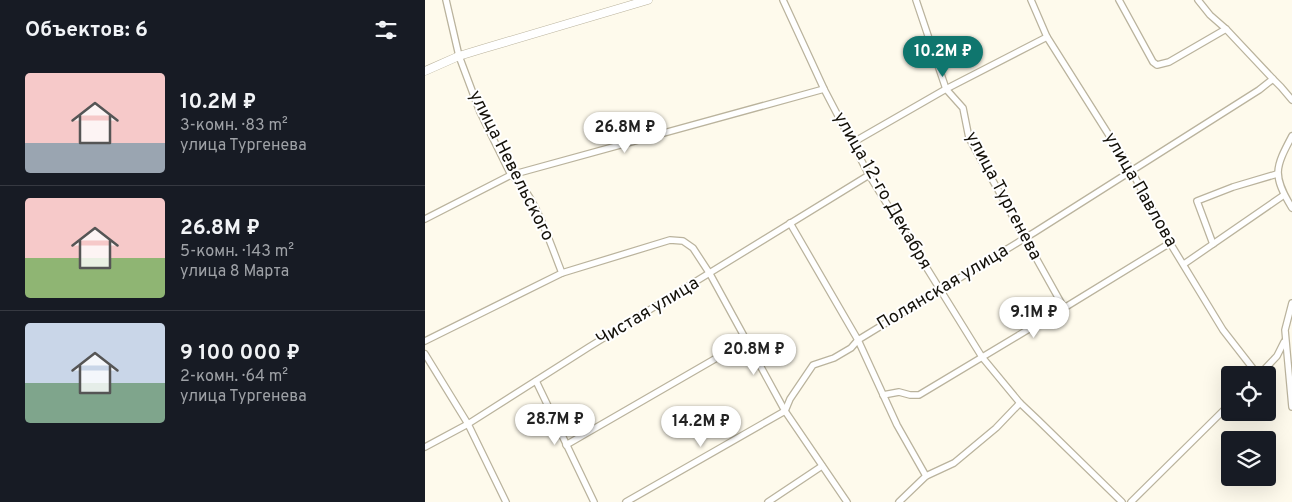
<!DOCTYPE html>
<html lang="ru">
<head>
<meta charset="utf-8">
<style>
	:root { --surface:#171b24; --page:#242831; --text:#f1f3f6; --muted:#9ea1a6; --line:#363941; --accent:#0f766e }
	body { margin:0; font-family:Overpass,sans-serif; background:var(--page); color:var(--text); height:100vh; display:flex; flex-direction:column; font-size:19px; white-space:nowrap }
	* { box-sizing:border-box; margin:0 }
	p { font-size:16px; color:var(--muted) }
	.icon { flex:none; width:28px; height:28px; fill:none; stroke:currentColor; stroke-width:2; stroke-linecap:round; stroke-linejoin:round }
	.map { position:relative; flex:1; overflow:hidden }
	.sheet { display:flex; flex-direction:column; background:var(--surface); width:425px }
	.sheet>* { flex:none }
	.controls { position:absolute; left:796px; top:366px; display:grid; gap:10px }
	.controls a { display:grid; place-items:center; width:55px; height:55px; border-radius:5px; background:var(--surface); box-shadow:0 5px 20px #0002; font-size:25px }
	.price { position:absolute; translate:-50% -42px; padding:0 11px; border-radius:18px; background:#fff; color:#222; font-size:16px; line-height:32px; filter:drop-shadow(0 1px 2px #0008) }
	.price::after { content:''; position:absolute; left:50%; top:30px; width:15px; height:11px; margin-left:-8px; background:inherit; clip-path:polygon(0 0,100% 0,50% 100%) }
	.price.current { background:var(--accent); color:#fff }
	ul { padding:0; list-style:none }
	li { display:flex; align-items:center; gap:15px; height:125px; padding:0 25px }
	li+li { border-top:1px solid var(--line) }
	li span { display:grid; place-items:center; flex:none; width:140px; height:100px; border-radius:5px; color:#555 }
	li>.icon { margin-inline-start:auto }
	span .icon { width:60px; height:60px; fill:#fffc; stroke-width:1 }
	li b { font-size:21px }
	h2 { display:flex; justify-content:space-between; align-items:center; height:60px; padding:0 25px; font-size:21px }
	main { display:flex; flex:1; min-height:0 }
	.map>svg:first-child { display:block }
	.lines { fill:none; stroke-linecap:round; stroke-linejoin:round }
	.minor-casing { stroke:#bab39d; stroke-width:8 }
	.secondary-casing { stroke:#bab39d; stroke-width:9 }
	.minor { stroke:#fff; stroke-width:5.5 }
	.secondary { stroke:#fff; stroke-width:8 }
	.labels { text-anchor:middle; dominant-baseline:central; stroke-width:4; stroke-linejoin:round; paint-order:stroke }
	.street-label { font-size:18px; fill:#141109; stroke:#fff }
</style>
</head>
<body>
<main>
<section class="sheet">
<h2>Объектов: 6<svg class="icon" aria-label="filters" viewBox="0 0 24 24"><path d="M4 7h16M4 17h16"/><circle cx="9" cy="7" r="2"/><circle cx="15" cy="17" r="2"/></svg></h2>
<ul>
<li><span style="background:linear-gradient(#f6c9c9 70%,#9aa5b1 0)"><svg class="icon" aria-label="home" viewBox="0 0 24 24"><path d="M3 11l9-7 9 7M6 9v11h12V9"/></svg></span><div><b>10.2M ₽</b><p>3-комн. · 83 m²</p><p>улица Тургенева</p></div></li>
<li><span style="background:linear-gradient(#f6c9c9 60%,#8fb573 0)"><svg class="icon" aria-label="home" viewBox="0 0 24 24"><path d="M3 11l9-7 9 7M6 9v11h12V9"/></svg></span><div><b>26.8M ₽</b><p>5-комн. · 143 m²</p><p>улица 8 Марта</p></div></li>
<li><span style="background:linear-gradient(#c9d6e8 60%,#7fa58c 0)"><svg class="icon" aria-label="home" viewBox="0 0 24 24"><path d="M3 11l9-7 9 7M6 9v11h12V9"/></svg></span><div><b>9 100 000 ₽</b><p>2-комн. · 64 m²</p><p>улица Тургенева</p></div></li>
</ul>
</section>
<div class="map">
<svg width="867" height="502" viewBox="0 0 867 502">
	<rect width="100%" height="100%" fill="#fefaec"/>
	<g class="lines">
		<g class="minor-casing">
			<g id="minor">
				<path d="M21,0L34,56L55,112L86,175C109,191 126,246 137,273"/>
				<polyline points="358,0 399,89 444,175 557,357 595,403 613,420 697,502"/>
				<polyline points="491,0 521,89 538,108 544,138 639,308"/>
				<polyline points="606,0 622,37 706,170 745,243 798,330 833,375"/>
				<polyline points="694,0 728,62 732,65 744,62 801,29"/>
				<polyline points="773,0 785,15 801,29 848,79 856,87 867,100"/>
				<path d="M867,136C850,168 847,175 867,208"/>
				<polyline points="427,143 521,89 622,37"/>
				<polyline points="0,219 86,175 399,89"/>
				<polyline points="365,223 433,340 472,425 501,476"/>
				<polyline points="788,244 772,201 808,187 852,174"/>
				<polyline points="759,264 859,195"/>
				<polyline points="867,303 860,330 867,407"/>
				<polyline points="0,341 137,273 245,240 258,241 268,248 285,274 360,411 422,502"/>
				<polyline points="0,354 43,424 81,502"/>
				<polyline points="834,375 852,356 859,342"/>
				<polyline points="111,381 169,502"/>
				<polyline points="458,395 474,392 485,395 494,395 639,308 745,243"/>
				<polyline points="141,445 321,341"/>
				<polyline points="0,447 43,424 164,347 444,175"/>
				<polyline points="201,502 360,411 365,399 388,365 409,358 426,348 433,340 610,232 834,90 848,79"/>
				<polyline points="343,502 397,466"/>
				<polyline points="474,502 501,476 529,463 571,428 595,403"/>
				<polyline points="706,502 805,404"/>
			</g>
		</g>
		<g class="secondary-casing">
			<polyline id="secondary" points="0,71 34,56 57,49 223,0"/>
		</g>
		<use href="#minor" class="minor"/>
		<use href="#secondary" class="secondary"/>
	</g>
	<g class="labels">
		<g class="street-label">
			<text transform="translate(86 166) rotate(63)">улица Невельского</text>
			<text transform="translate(715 190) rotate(60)">улица Павлова</text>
			<text transform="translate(457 191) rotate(60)">улица 12-го Декабря</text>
			<text transform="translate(578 196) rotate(62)">улица Тургенева</text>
			<text transform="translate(518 288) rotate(-31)">Полянская улица</text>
			<text transform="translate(223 312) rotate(-31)">Чистая улица</text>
		</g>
	</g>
</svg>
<div class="controls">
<a><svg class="icon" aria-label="locate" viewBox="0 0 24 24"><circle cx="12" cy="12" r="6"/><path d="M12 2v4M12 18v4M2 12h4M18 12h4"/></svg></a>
<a><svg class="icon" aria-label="layers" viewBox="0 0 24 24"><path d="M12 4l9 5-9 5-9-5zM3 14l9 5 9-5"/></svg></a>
</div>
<b class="price current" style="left:518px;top:78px">10.2M ₽</b>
<b class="price" style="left:200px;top:154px">26.8M ₽</b>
<b class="price" style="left:609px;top:339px">9.1M ₽</b>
<b class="price" style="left:329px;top:376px">20.8M ₽</b>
<b class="price" style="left:130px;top:446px">28.7M ₽</b>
<b class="price" style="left:276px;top:448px">14.2M ₽</b>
</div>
</main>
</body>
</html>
